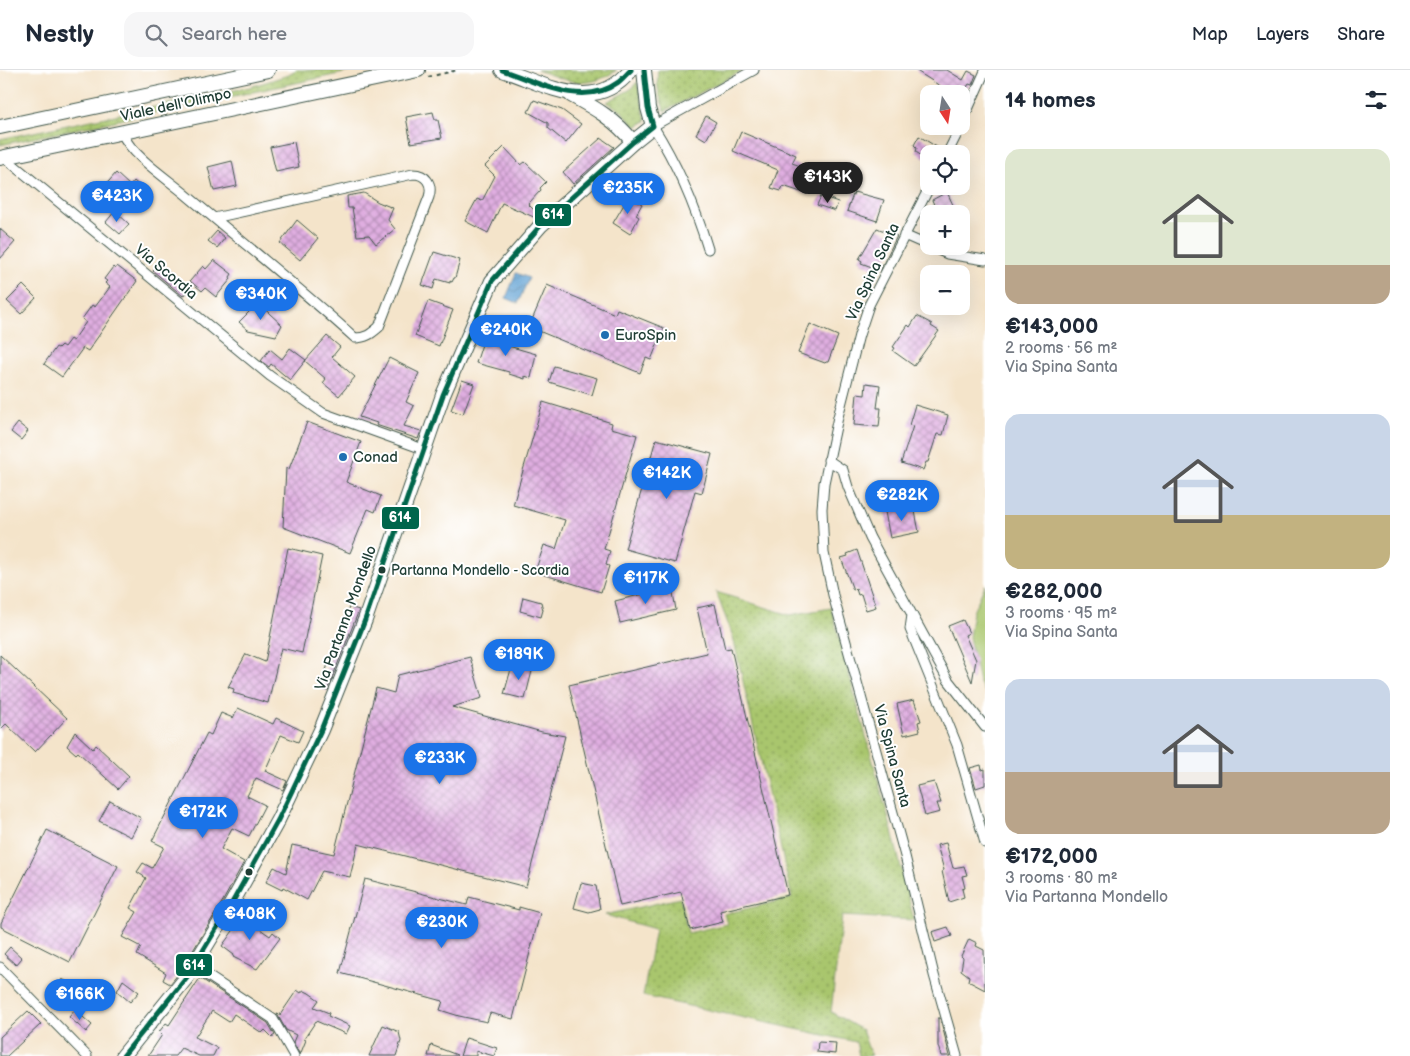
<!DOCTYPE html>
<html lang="en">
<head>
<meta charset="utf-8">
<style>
	:root { --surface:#fff; --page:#f6f6f7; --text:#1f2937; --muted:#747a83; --line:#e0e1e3; --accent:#1a73e8 }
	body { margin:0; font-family:"Balsamiq Sans",sans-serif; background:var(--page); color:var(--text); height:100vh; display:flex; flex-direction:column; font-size:19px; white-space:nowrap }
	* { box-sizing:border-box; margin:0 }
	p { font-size:16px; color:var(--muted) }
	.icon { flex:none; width:28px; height:28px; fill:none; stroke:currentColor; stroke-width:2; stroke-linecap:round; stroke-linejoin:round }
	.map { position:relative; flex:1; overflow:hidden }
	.panel { display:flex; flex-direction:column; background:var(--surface); width:425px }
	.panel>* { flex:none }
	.needle { width:32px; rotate:168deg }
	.controls { position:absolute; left:920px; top:15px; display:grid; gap:10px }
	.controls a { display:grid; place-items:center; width:50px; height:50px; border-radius:10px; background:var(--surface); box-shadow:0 5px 20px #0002; font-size:25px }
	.price { position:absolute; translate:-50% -42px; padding:0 11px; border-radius:18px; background:var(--accent); color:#fff; font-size:16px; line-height:32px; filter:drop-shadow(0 1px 2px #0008) }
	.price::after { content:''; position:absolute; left:50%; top:30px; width:15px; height:11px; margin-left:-8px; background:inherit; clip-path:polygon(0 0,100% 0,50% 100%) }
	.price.selected { background:#222; color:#fff }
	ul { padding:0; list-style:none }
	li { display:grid; align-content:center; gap:10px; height:265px; padding:0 20px }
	li span { display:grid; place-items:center; height:155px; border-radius:15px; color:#555 }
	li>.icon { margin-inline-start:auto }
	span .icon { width:90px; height:90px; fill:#fffc; stroke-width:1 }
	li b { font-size:21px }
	h2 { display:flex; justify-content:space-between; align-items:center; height:60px; padding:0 20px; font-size:21px }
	header { display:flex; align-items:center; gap:30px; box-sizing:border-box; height:70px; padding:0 25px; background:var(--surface); border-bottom:1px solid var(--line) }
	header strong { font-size:24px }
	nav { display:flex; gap:28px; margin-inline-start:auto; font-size:18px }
	.search { width:350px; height:45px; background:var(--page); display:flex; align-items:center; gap:12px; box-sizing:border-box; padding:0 18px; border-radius:15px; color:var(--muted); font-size:19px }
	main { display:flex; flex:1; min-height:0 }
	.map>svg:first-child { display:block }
	.grass { fill:url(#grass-dots); stroke:#648250 }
	.park { fill:#a9c66d; stroke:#648250 }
	.water { fill:url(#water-waves); stroke:#406f84 }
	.building { fill:url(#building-cross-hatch) }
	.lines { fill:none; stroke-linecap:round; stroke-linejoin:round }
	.street-casing { stroke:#3f564a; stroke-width:11 }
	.secondary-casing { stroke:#3f564a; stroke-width:16 }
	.path { stroke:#3f564a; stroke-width:2; stroke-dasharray:4 4; stroke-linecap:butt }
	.street { stroke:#fff; stroke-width:9 }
	.secondary { stroke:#fff; stroke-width:14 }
	.bus-1-casing { stroke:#fff; stroke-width:9 }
	.bus-1 { stroke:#00664c; stroke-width:5 }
	.poi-dot { fill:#1f6fb2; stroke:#fff; stroke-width:2 }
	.bus-dot { fill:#1f3d34; stroke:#fff; stroke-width:2 }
	.labels { text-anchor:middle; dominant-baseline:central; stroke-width:4; stroke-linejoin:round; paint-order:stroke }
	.bus-label { font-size:14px; fill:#1f3d34; stroke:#fff; text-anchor:start }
	.street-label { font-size:15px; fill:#1f3d34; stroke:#fff }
	.poi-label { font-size:15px; fill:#1f3d34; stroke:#fff; text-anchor:start }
	.line-badge { stroke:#fff; stroke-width:2 }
	.badge-label { font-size:14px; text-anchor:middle; font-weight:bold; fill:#fff }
</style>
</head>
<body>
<header>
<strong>Nestly</strong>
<div class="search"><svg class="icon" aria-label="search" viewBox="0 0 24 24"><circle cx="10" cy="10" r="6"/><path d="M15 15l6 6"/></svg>Search here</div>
<nav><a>Map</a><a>Layers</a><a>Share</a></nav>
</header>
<main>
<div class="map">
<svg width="985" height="986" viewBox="0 0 985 986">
	<defs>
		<pattern id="grass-dots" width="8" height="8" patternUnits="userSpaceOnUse" patternTransform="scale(1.25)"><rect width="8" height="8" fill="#a9c66d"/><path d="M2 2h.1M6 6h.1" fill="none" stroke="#89a25a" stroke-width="1.8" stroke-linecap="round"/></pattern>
		<pattern id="water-waves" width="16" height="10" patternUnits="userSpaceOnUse" patternTransform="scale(1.25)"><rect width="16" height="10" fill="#60a1d3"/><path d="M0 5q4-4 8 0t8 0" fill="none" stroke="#4f84ac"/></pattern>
		<pattern id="building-cross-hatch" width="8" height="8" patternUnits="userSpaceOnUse" patternTransform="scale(1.25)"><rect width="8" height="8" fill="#e0aee1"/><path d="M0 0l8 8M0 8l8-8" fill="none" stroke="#b58fb7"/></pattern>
	</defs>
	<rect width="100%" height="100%" fill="#fff"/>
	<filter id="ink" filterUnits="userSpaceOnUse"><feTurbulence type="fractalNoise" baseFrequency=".02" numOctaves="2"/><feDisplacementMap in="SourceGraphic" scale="10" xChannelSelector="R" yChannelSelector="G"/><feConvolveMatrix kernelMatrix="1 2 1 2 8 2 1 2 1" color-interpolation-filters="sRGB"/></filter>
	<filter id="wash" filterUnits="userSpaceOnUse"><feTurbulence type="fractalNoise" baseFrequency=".0096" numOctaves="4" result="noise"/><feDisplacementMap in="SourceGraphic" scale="20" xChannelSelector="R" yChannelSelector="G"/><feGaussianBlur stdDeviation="1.12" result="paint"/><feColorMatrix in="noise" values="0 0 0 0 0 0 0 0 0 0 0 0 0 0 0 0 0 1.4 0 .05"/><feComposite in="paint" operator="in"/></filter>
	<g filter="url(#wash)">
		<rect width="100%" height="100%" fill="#f4e4ca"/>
		<g class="grass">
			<polygon points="296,0 358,0 0,75 0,69 250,17 285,6"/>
			<path d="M537,0H617C586,21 569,11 537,0Z"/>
			<path d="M658,0H744L665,41C659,27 656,15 658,0Z"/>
			<polygon points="637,12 646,51 636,57 620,40 607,32 631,19"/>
			<polygon points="716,522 790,545 831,538 892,761 914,850 842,846 831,942 862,960 871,986 859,986 856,972 643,926 655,859 605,845 680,828 688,863 727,854 724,844 792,828 733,567"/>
		</g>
		<polygon class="park" points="985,515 985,622 979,612 969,567 973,542"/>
		<polygon class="water" points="516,203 529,208 518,233 506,228"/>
		<g id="blocks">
			<g class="building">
				<polygon points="915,0 947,0 963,10 968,1 976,5 972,15 969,14 963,23 959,20 957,24 949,19 948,21"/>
				<polygon points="534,30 562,40 581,54 566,73 548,58 548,53 528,42"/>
				<polygon points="433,42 435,50 438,50 442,68 411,73 406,47"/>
				<polygon points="706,46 716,52 706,70 696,64"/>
				<polygon points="741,62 796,85 792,93 815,101 807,124 783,116 781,121 771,118 778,100 733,81"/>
				<polygon points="919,66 940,79 934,84 929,84 929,87 926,89 916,82 917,78 914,75"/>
				<polygon points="601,68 614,77 573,114 563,102"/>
				<polygon points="294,72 299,97 276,102 270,77"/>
				<polygon points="504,77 521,95 525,92 546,112 540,118 541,120 528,134 539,145 536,148 502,133 488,163 465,151 477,129 482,131 495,106 485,96"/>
				<polygon points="232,91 237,116 214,121 208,97"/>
				<polygon points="116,103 130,116 134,111 142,118 134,128 130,124 114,142 96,126"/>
				<polygon points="854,122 884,130 877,151 847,141"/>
				<polygon points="947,122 954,137 938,144 932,130"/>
				<polygon points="364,123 378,132 393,138 388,150 395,159 376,174 369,165 357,166 352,138 348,138 347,126"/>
				<polygon points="629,126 642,134 636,145 639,147 630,164 613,153"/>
				<polygon points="821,126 838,132 835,141 817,135"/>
				<polygon points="115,141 129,154 120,164 106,152"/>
				<polygon points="297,150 318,168 300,190 280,173"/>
				<polygon points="877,158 897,166 880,200 861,193 862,191 859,189"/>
				<polygon points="0,159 15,172 0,189"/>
				<polygon points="217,161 225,168 217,178 208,171"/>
				<polygon points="434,182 460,190 455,208 454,208 452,212 450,211 450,213 436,209 433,219 422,215"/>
				<polygon points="214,190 232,204 230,207 231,209 216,227 205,218 202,221 190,211 203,196 206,199"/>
				<polygon points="159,194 189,219 183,226 153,201"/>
				<polygon points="117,196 137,211 88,281 83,278 62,307 44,294 56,277 58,278 61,275 64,277 70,269 73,271 86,252 82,249 92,235 95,237 110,217 105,213 107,211 104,209 113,197 115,199"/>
				<polygon points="23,215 36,228 21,244 7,231"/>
				<polygon points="547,215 615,244 617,239 664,258 651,290 646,288 640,303 529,257"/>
				<polygon points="428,231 453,240 439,276 415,266"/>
				<polygon points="258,233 282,255 276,266 248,260 239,252 249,242 251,235 255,236"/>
				<polygon points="917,246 932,254 931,256 939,261 914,296 893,281 895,278 893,277 908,255 910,257"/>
				<polygon points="810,254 838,266 828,292 826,292 825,293 798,283"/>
				<polygon points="486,262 506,267 504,274 505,275 536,284 531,308 525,306 525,309 509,304 509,302 476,293"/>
				<polygon points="327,266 340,277 332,287 355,307 339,326 323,313 326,309 305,291"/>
				<polygon points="290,278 306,290 290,310 271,294 269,297 261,291 270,279 282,289"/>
				<polygon points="389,288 419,303 406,332 414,336 404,356 421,361 418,369 376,355 377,353 359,347"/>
				<polygon points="554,296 597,308 592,325 549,312"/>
				<polygon points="462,310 474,314 463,344 451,340"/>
				<polygon points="866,313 880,315 877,338 881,338 879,357 854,355 857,324 865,325"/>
				<polygon points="543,332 612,353 611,358 637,365 604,479 610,481 606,495 609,496 601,522 535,502 544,475 556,479 565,450 513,435"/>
				<polygon points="915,335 948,345 943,365 937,364 928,392 926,392 923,400 901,393 913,356 909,355"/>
				<polygon points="307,352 361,372 346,412 381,426 375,442 368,439 350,483 283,457 286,398 289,399"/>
				<polygon points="18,353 28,361 21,370 11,362"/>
				<polygon points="656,369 712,384 702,423 695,421 675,493 625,479"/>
				<polygon points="914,436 919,462 890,468 885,442"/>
				<polygon points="288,478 322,486 302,583 281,578 268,633 233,623 234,619 228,617 246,584 265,592"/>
				<polygon points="857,480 876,537 866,540 861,524 858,525 856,519 853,520 841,488 848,486 847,484"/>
				<polygon points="672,517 676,540 620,553 615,531"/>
				<polygon points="523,527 541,532 543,540 541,547 520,541"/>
				<polygon points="715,534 725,579 731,578 788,825 720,841 723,852 690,860 681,822 620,836 569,615 707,583 697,538"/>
				<polygon points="349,537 359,540 327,621 320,618 341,556 342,556"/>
				<polygon points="963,550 969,563 965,565 976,590 972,612 948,556"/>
				<polygon points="0,585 67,648 35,682 6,654 0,660"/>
				<polygon points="470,587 482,628 452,637 542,662 565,666 526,817 358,774 350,807 322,801 307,830 283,817 282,820 266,812 274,797 286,803 292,775 334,784 376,618 394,623 398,605"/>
				<polygon points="513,592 533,597 525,629 504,624"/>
				<polygon points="914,630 921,651 918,652 920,661 904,665 897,634"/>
				<polygon points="238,638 273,654 276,648 303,661 298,672 281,665 265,701 287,711 283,720 256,708 247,726 265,735 249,766 232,758 221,779 244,792 224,829 180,902 170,914 163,910 166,903 137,885 141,877 122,867 137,842 130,838 146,808 137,802 143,793 152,798 164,777 152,771 207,663 211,665 221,643 233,648"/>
				<polygon points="75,662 93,679 96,675 129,706 118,719 78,682 76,684 67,676"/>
				<polygon points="981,695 982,700 985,699 985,715 976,718 970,698"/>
				<polygon points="934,712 941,733 937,733 940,742 925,746 917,716"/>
				<polygon points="110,731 141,748 131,767 99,751"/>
				<polygon points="47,760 118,796 70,892 1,857 1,853"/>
				<polygon points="946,773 953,798 964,796 967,805 962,806 965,818 962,819 964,827 949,832 942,801 944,800 937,775"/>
				<polygon points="365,809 467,835 469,827 519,840 519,837 540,843 513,949 490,943 487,952 459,946 440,940 443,931 340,903"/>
				<polygon points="581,813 596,816 600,839 589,842 574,838"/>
				<polygon points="254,832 260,835 250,852 270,866 273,862 280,868 257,899 233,887 234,885 222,876"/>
				<polygon points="948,857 952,866 935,872 932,862"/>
				<polygon points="969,869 977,873 976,876 984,880 985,920 968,911 969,906 961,900 963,888 961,886"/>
				<polygon points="10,877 22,888 16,895 4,884"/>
				<polygon points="200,908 268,953 275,965 272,967 265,960 262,963 234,944 229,952 212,941 195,967 217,978 213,986 199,986 181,978 175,986 148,986 162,965 159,962 166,953 169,955"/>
				<polygon points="62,909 87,922 85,928 79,926 75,933 60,925 62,920 58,918"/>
				<polygon points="123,910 139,922 130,932 117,921"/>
				<polygon points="297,920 301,923 303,920 309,923 319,930 314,937 329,943 328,946 350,956 346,964 316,951 304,969 306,970 300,985 293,972 296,965 286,960 277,944 280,945"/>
				<polygon points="75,940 92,955 86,962 69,947"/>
				<polygon points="28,941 41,954 7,986 0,986 0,967"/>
				<polygon points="938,948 940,948 950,986 941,986 938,976"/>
				<polygon points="383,955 399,962 401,971 396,986 369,986"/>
				<polygon points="466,968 497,978 494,986 476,981 476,986 460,986"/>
				<polygon points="818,972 836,973 835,984 817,982"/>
				<polygon points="431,975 457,985 456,986 428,986"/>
			</g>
		</g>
	</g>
	<g filter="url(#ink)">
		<use href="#blocks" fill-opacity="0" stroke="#3f564a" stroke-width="1"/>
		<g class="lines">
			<g class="street-casing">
				<g id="street">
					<polyline points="961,55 985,1"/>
					<path d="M122,63C132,86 165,107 184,123C241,171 300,218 355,268C366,268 371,264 379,257L429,127C433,114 426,104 413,104L214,148"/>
					<polyline points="947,84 961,56"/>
					<polyline points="4,87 270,306 323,343 423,379"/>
					<polyline points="930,116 869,235 859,265 838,347 824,413 822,439 824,483 833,525 905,786 934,905 957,986"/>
					<polyline points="904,165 929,176"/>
					<polyline points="929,176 947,184 985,190"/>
					<path d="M708,179C695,136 677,94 653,56L754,0"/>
					<polyline points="828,390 843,400 848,417 870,468 948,610 985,657"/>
					<polyline points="912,545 910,559 957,675 985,773"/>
					<polyline points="193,896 273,949 294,986"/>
					<polyline points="0,897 87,986"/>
				</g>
			</g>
			<g class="secondary-casing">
				<g id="secondary">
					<path d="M502,0C546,14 594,46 631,0"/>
					<path d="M571,25C595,38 616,50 633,72"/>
					<polyline points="0,57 268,0"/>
					<polyline points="0,88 418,0"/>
					<polyline points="123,986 187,907 232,833 278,750 321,660 365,550 443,325 492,211 541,155 633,72 653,56 648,38 644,0"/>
				</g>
			</g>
			<polyline class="path" points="428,7 458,0"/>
			<use href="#street" class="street"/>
			<use href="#secondary" class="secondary"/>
			<g class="bus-1-casing">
				<g id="bus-1">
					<path d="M502,0C536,12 583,38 617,13C622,10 626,4 631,0"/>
					<polyline points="123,986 187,907 232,833 278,750 321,660 365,550 443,325 492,211 541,155 633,72 653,56 648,38 644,0"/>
				</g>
			</g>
			<use href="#bus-1" class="bus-1"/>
		</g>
	</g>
	<g class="poi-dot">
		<circle cx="605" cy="265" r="5"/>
		<circle cx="343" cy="387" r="5"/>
	</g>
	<g class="bus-dot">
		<circle cx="382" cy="500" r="4.5"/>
		<circle cx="249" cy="802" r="4.5"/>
	</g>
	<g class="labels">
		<g class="bus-label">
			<text x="391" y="500">Partanna Mondello - Scordia</text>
		</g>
		<g class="street-label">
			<text transform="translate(176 35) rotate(-12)">Viale dell'Olimpo</text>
			<text transform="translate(166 202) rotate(40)">Via Scordia</text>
			<text transform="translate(873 202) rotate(-65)">Via Spina Santa</text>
			<text transform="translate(346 548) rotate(-70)">Via Partanna Mondello</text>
			<text transform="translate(892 686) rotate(75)">Via Spina Santa</text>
		</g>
		<g class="poi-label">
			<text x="615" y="265">EuroSpin</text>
			<text x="353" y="387">Conad</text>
		</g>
	</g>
	<g class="line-badge">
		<rect x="534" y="133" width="38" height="24" rx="5" fill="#00664c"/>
		<rect x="381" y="436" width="39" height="24" rx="5" fill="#00664c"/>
		<rect x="175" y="883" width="38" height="24" rx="5" fill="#00664c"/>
	</g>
	<g class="badge-label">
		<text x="553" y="149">614</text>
		<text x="400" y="452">614</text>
		<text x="194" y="900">614</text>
	</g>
</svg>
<div class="controls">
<a><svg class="needle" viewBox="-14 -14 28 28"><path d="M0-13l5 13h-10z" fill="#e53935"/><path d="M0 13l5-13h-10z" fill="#747a83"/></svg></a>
<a><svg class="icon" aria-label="locate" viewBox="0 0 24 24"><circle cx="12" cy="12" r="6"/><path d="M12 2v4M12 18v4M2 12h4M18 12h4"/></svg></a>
<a>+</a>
<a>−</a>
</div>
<b class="price selected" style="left:828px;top:134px">€143K</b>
<b class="price" style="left:628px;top:145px">€235K</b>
<b class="price" style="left:117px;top:153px">€423K</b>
<b class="price" style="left:261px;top:251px">€340K</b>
<b class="price" style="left:506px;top:287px">€240K</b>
<b class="price" style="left:667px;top:430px">€142K</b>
<b class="price" style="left:902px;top:452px">€282K</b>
<b class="price" style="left:646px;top:535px">€117K</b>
<b class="price" style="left:519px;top:611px">€189K</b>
<b class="price" style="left:440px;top:715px">€233K</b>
<b class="price" style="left:203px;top:769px">€172K</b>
<b class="price" style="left:250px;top:871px">€408K</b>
<b class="price" style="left:442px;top:879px">€230K</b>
<b class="price" style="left:80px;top:951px">€166K</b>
</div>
<section class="panel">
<h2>14 homes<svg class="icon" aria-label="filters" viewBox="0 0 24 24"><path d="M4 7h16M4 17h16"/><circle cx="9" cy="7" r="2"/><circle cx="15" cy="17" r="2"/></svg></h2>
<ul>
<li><span style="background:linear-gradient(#dfe7d0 75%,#b9a48a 0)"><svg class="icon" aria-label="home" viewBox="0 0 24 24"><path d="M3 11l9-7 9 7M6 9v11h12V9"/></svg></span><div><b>€143,000</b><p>2 rooms · 56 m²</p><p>Via Spina Santa</p></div></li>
<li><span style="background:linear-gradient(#c9d6e8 65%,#c2b280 0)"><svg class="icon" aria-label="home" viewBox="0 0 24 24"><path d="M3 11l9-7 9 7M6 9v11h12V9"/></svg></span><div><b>€282,000</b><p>3 rooms · 95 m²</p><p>Via Spina Santa</p></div></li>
<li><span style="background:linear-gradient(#c9d6e8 60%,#b9a48a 0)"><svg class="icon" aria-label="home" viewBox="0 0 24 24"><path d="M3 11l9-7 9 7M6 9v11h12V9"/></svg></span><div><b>€172,000</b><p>3 rooms · 80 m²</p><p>Via Partanna Mondello</p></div></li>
</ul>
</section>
</main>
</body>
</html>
